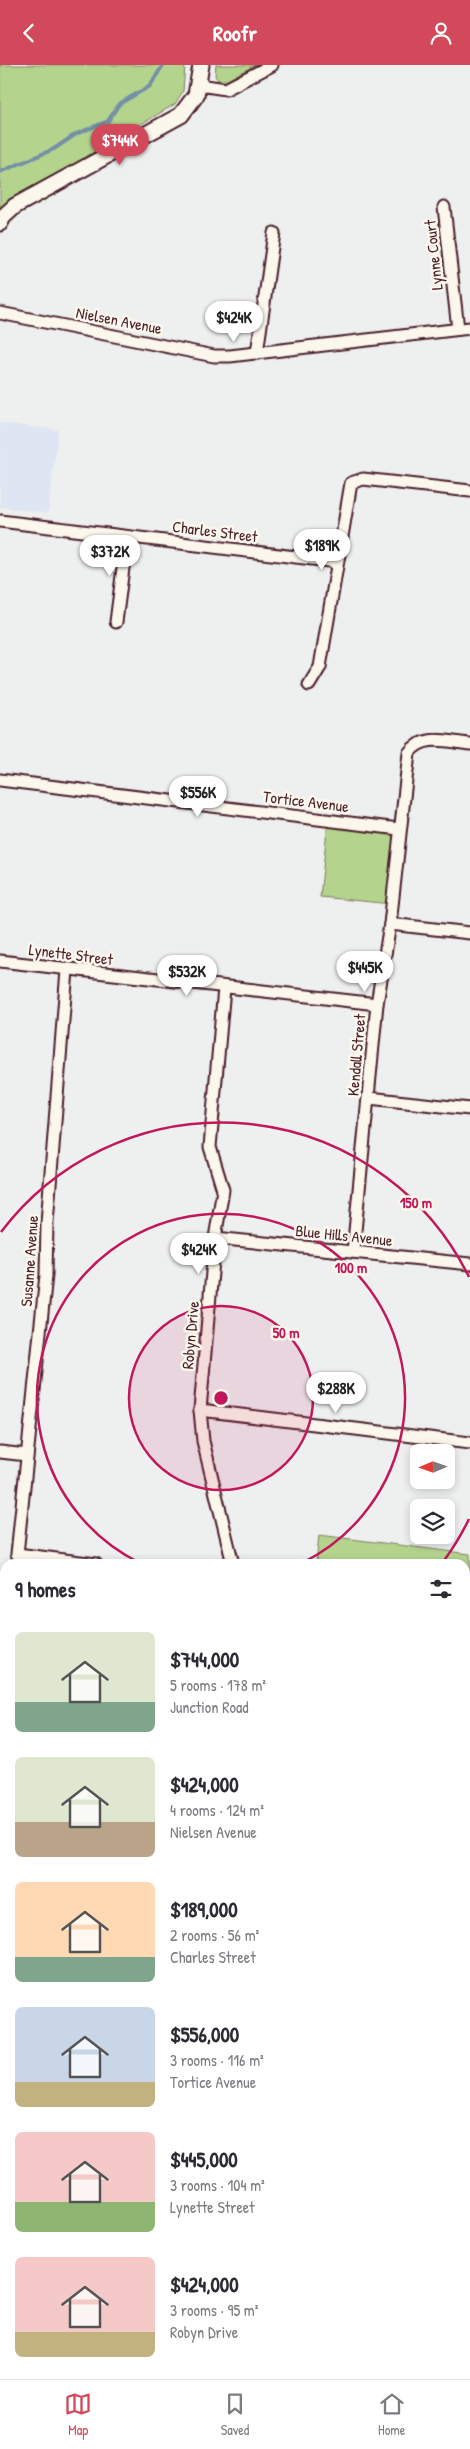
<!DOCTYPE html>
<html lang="en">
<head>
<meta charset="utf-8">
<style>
	:root { --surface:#fff; --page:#f2f2f3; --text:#2b2b33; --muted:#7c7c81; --line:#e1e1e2; --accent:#d1495b }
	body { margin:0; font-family:"Patrick Hand",sans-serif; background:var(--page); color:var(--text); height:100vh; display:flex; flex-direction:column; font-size:19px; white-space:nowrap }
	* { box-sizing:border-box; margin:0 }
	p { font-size:16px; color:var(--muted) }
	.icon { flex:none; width:28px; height:28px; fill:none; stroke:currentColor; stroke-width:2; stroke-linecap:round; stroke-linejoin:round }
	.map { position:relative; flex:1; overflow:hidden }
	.side { position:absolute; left:0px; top:1494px; width:470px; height:821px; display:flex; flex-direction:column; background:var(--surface); border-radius:15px 15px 0 0; box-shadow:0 2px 8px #0003 }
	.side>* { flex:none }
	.needle { width:32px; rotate:268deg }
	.controls { position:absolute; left:410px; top:1379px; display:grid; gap:10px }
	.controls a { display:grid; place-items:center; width:45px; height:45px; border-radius:8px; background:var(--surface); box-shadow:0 2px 8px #0003; font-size:25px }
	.price { position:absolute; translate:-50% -42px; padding:0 11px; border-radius:18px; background:#fff; color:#222; font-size:16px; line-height:32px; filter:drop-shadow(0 1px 2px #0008) }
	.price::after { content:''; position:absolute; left:50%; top:30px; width:15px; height:11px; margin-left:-8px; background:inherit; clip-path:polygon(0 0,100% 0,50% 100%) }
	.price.selected { background:var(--accent); color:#fff }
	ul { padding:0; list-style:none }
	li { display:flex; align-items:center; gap:15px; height:125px; padding:0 15px }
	li span { display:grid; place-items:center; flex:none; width:140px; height:100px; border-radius:8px; color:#555 }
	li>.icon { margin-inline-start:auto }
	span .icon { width:60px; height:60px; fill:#fffc; stroke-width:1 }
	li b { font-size:21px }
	h2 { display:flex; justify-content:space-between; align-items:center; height:60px; padding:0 15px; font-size:21px }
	header { display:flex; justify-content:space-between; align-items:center; height:65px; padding:0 15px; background:var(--accent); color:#fff; font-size:22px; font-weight:700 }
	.dock { display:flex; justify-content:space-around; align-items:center; height:70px; border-top:1px solid var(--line); background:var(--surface); font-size:14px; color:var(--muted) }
	.dock a { display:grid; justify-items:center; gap:2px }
	.dock .selected { color:var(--accent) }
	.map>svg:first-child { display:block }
	.built { fill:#dee5f3 }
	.green { fill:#b4d48e; stroke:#7f7a5c }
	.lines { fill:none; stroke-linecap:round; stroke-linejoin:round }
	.stream { stroke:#758fa4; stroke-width:4 }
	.minor-casing { stroke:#4a1f2b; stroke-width:15 }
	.tertiary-casing { stroke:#4a1f2b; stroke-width:19 }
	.minor { stroke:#fbf7ec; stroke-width:11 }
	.tertiary { stroke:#fbf7ec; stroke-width:15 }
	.ring { fill:none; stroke:#c2185b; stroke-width:2.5 }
	.labels { text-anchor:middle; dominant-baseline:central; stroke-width:5; stroke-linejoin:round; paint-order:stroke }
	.street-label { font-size:16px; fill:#4a1f2b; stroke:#fbf7ec }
	.centre { fill:#c2185b; stroke:#fbf7ec; stroke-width:2.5 }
	.ring-label { font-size:15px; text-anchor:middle; font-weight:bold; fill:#c2185b; stroke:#fbf7ec; stroke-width:5; stroke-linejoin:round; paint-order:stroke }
</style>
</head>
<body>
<header><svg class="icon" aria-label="back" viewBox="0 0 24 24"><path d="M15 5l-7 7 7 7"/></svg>Roofr<svg class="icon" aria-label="person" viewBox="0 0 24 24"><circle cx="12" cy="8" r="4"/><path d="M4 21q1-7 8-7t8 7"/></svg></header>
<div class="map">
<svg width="470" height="2314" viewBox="0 0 470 2314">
	<rect width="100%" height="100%" fill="#eeefef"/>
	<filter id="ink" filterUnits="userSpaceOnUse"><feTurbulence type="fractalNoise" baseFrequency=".02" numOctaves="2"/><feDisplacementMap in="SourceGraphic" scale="10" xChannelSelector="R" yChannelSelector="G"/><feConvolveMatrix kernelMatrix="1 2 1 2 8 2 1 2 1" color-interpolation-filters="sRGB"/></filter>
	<g filter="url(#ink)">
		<g class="built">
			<polygon points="0,358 58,365 48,448 0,442"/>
			<polygon points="0,1502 5,1503 5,1815 0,1814"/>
			<polygon points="0,2111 5,2111 5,2180 0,2179"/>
		</g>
		<g class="green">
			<polygon points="0,0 185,0 183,26 175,39 0,143"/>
			<polygon points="216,0 255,0 227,15 218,15 215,11"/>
			<polygon points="328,755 399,764 392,839 320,832"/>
			<polygon points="319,1470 470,1489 470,1723 465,1722 465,1499 316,1499"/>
		</g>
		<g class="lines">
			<polyline class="stream" points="0,107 54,84 76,69 108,56 119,39 150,21 163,0"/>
			<g class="minor-casing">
				<g id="minor">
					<polyline points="199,20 226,24 272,0"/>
					<polyline points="444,142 458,264"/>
					<polyline points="0,248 214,291 230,291 470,263"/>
					<polyline points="257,288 274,168"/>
					<polyline points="0,456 337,497"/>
					<polyline points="116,557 127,472"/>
					<polyline points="309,620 320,602 351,418 363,414 470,426"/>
					<polyline points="0,715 399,764"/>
					<polyline points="390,859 470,868"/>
					<polyline points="0,896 377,939"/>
					<polyline points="67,905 47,1158 46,1210 17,1489 96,1499"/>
					<polyline points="224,923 210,1082 223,1125 215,1173 200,1345 203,1376 233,1499"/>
					<polyline points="369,1033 470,1044"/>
					<polyline points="215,1173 470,1199"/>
					<path d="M353,1187L377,939L390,859L409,688C423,668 448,677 470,679"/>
					<polyline points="200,1345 470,1378"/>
					<polyline points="0,1387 27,1390"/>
					<polyline points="465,1797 470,1798"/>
					<polyline points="0,1889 5,1890"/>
					<polyline points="465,1947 470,1948"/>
					<polyline points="0,2041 5,2041"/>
					<polyline points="465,2097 470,2098"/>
					<polyline points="0,2187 5,2187"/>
					<polyline points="465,2246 470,2246"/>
					<polyline points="358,2314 359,2310"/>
				</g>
			</g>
			<g class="tertiary-casing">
				<polyline id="tertiary" points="0,158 3,152 15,141 181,50 196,30 201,0"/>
			</g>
			<use href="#minor" class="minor"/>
			<use href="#tertiary" class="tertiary"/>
		</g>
	</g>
	<circle cx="221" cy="1333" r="92" fill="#c2185b" fill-opacity=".12"/>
	<g class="ring">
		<circle cx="221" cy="1333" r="92"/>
		<path d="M140 1498A184 184 0 1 1 302 1498"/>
		<path d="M469 1454A276 276 0 0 1 443 1497M1 1167A276 276 0 0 1 469 1212"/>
	</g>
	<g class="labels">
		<g class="street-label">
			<text transform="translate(433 190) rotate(-96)">Lynne Court</text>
			<text transform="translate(119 255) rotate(11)">Nielsen Avenue</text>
			<text transform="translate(215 466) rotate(7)">Charles Street</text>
			<text transform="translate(306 736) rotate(7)">Tortice Avenue</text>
			<text transform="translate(71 889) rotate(7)">Lynette Street</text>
			<text transform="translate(356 990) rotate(-85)">Kendall Street</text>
			<text transform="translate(344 1170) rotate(6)">Blue Hills Avenue</text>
			<text transform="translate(29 1196) rotate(-86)">Susanne Avenue</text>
			<text transform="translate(190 1270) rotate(-85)">Robyn Drive</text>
		</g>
	</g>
	<circle cx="221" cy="1333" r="8" class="centre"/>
	<g class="ring-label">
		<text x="416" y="1143">150 m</text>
		<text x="351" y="1208">100 m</text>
		<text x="286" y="1273">50 m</text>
	</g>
</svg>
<div class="controls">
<a><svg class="needle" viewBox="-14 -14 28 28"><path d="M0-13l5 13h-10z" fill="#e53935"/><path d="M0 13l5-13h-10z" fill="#7c7c81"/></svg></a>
<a><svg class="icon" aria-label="layers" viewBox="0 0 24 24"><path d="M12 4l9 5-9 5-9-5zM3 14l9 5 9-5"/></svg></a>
</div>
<b class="price selected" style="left:120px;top:101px">$744K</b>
<b class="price" style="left:234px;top:278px">$424K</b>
<b class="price" style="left:322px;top:506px">$189K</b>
<b class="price" style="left:110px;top:512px">$372K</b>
<b class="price" style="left:198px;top:753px">$556K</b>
<b class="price" style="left:365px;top:928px">$445K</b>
<b class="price" style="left:187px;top:932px">$532K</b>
<b class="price" style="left:199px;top:1210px">$424K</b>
<b class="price" style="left:336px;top:1349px">$288K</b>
<section class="side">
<h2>9 homes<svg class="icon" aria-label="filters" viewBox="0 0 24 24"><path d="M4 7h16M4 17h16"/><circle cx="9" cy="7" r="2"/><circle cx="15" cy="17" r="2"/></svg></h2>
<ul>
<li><span style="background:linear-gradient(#dfe7d0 70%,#7fa58c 0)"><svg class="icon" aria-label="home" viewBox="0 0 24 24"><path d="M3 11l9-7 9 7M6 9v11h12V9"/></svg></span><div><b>$744,000</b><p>5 rooms · 178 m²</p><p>Junction Road</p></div></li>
<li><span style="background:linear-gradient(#dfe7d0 65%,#b9a48a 0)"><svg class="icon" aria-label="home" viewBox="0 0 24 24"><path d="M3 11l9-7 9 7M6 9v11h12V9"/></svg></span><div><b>$424,000</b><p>4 rooms · 124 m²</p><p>Nielsen Avenue</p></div></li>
<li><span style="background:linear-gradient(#ffd9b3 75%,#7fa58c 0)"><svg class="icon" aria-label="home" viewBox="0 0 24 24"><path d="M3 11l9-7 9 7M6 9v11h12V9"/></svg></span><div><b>$189,000</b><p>2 rooms · 56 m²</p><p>Charles Street</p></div></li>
<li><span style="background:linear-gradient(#c9d6e8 75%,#c2b280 0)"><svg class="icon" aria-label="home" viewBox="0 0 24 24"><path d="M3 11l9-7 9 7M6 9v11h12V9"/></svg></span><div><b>$556,000</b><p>3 rooms · 116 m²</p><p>Tortice Avenue</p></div></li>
<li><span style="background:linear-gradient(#f6c9c9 70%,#8fb573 0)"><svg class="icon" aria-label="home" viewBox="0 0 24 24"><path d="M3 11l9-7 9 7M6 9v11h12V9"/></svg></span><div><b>$445,000</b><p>3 rooms · 104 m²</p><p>Lynette Street</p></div></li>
<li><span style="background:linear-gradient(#f6c9c9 75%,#c2b280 0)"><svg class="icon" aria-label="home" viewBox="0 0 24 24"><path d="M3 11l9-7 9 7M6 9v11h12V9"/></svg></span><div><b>$424,000</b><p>3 rooms · 95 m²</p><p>Robyn Drive</p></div></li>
</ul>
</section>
</div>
<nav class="dock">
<a class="selected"><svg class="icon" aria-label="map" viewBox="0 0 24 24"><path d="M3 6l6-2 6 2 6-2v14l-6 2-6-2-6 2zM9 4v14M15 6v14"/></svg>Map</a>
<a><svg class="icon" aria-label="saved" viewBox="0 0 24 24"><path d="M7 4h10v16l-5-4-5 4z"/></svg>Saved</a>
<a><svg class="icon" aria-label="home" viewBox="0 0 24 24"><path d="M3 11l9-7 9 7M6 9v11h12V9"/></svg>Home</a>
</nav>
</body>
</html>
